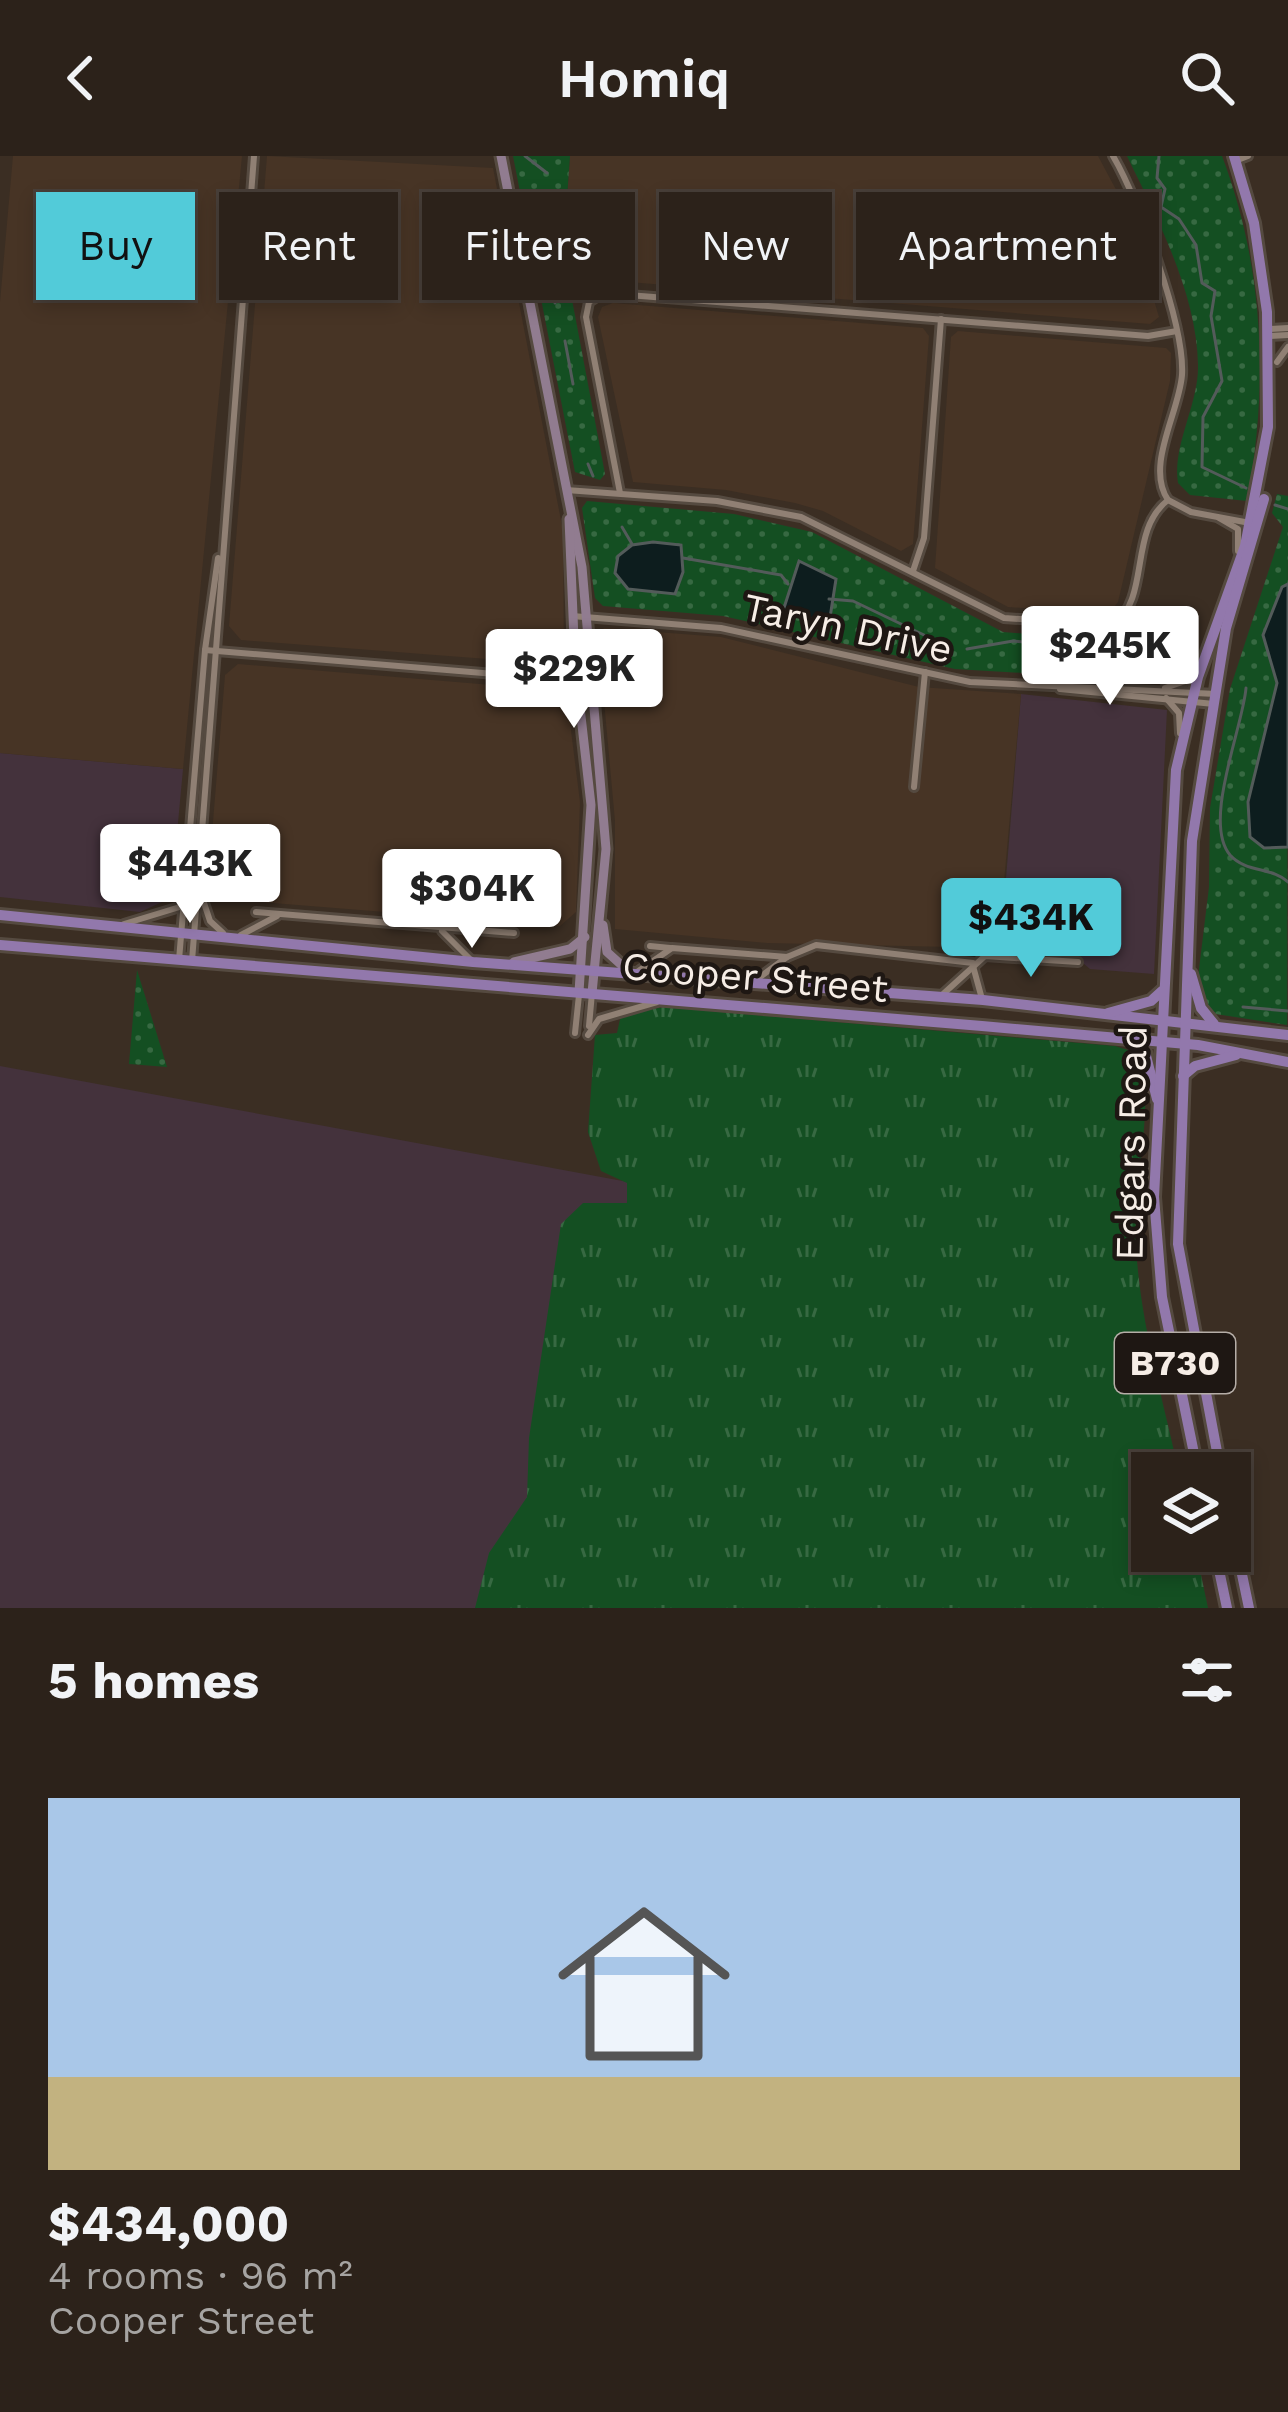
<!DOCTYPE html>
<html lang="en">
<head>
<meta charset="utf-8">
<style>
	:root { --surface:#2c221a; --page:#342a23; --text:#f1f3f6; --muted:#a6a4a2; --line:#483f39; --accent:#52cbd9 }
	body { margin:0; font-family:"Work Sans",sans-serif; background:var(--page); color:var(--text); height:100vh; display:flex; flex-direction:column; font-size:45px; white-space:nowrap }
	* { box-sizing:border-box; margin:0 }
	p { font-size:39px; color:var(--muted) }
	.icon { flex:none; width:66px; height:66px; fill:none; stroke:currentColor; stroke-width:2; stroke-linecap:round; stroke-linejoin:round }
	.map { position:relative; height:1452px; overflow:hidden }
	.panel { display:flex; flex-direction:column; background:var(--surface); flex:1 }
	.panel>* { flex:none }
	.banner { position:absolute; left:36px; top:36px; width:1218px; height:108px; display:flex; gap:24px }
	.fabs { position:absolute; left:1131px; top:1296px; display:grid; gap:24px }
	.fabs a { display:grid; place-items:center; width:120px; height:120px; border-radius:0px; background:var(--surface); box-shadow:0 6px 18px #0003,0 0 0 3px var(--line); font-size:60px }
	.price { position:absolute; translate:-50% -102px; padding:0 27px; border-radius:12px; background:#fff; color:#222; font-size:39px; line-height:78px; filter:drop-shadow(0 3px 6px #0008) }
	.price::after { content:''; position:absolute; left:50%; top:72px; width:36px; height:27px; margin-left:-18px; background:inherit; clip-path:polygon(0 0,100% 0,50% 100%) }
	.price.current { background:var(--accent); color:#111 }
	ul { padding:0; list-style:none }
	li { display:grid; align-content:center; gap:24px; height:636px; padding:0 48px }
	li span { display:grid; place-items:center; height:372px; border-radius:0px; color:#555 }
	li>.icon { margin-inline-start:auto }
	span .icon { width:216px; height:216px; fill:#fffc; stroke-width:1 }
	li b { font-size:51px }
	h2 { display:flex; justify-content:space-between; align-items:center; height:144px; padding:0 48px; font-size:51px }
	.pill { padding:0 42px; border-radius:0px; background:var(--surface); box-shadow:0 6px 18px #0003,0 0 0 3px var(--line); font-size:42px; line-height:108px }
	.pill.current { background:var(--accent); color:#111 }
	header { display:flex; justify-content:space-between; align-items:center; height:156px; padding:0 48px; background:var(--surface); font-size:54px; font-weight:600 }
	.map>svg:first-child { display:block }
	.commercial { fill:#44323c }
	.built { fill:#473425 }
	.grass { fill:url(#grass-tufts) }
	.park { fill:url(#park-dots) }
	.water { fill:#0d1d1e; stroke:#535b5a; stroke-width:3 }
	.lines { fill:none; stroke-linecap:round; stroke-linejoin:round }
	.stream { stroke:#535b5a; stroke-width:3 }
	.street-casing { stroke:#554a40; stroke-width:12 }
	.secondary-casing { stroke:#554a40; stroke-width:15 }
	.primary-casing { stroke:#554a40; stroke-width:16 }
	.street { stroke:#908074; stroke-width:6 }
	.secondary { stroke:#917c90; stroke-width:9 }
	.primary { stroke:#9278ac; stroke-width:10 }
	.labels { text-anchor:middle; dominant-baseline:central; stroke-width:9; stroke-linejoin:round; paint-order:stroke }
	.shield { fill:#1e1713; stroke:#b5ada7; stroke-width:3 }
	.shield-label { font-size:36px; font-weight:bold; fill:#f6ede6 }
	.street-label { font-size:39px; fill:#f6ede6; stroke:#1e1713 }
</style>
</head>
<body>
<header><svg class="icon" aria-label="back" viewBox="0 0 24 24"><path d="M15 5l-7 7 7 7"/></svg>Homiq<svg class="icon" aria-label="search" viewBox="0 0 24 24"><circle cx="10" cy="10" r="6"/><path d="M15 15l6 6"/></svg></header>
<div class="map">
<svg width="1288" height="1452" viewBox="0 0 1288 1452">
	<defs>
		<pattern id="grass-tufts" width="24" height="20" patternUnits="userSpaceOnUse" patternTransform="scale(3)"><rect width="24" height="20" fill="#144f22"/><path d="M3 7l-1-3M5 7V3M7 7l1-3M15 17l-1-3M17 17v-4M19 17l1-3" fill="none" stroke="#376942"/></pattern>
		<pattern id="park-dots" width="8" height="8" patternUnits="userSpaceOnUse" patternTransform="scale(3)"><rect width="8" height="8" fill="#144f22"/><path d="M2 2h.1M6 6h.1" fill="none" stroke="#376942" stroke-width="1.8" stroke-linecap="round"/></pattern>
	</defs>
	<rect width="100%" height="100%" fill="#3b2e23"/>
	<g class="commercial">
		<polygon points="1021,538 1167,554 1154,818 1090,813 1077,802 1000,796"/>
		<polygon points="0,597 183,613 171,742 140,756 0,741"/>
		<polygon points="0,910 628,1026 617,1232 581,1452 0,1452"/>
	</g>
	<g class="built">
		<polygon points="13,0 242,0 183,613 0,597 0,146"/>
		<polygon points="267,0 493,12 563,375 564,509 241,484 229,470"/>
		<polygon points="570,0 1098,0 1128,56 1159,161 1150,168 567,121 563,96"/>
		<polygon points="613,147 923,172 929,180 913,388 901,395 823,355 795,347 726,334 633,326 598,161 602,151"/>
		<polygon points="958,175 1166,192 1171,197 1170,225 1118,446 1109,458 1008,451 935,412 951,181"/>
		<polygon points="604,472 721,481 919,531 1021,538 998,792 767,787 615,773 615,665 598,479"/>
		<polygon points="238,508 566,535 580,646 576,756 560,770 222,743 208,727 225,519"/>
	</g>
	<path class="grass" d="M663,851L1115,890L1141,898C1152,950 1139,1001 1136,1054C1132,1141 1161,1233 1179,1317H1152V1395H1196L1208,1452H475L489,1397L527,1341L529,1282L561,1068L583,1047H627V1027L601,1015L588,976L595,879L617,877L621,859Z"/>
	<g class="park">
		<polygon points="513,0 570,0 563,96 605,318 600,324 575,316"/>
		<path d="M1127,0H1222C1264,111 1269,229 1247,345L1190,339L1178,327C1172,289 1199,248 1198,209C1197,138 1157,62 1127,0Z"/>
		<polygon points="1277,338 1288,340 1287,869 1209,857 1207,851 1194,854 1209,731 1210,652 1230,533 1283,371 1272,357"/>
		<polygon points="587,345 734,358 812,376 1003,476 1197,491 1187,516 1158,525 955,513 723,460 603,450 595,442 582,352"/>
		<polygon points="137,814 167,911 129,908"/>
	</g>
	<g class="water">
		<polygon points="653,386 681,389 683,416 675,438 628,433 615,417 618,400 632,389"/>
		<polygon points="799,405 836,423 829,468 783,455"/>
		<polygon points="1288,428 1288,691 1264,692 1250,681 1248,646 1277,527 1263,479 1282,431"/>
	</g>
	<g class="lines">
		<g class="stream">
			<polyline points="525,0 547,17"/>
			<polyline points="1159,0 1157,22 1165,33 1161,51 1179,63 1196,89 1202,127 1215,135 1211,160 1222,225 1203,261 1202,311 1246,332"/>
			<polyline points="548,99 550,55"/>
			<polyline points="549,115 555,147"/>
			<polyline points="565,185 573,228"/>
			<polyline points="588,308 593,320"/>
			<polyline points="1275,349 1288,353"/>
			<polyline points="622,371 632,388"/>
			<polyline points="683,402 781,419 788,428"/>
			<polyline points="829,443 853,445 924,479"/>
			<polyline points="967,493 1013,485 1164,500"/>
			<path d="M1246,532C1243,571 1202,666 1230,699C1246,717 1273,711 1288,726"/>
			<polyline points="1243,851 1288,855"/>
		</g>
		<g class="street-casing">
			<g id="street">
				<polyline points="1235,5 1248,0"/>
				<polyline points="1268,173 1288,172"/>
				<polyline points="1269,180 1288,179"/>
				<polyline points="1277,206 1288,191"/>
				<path d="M566,334L717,345L801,361L1004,462L1114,469C1151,440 1128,375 1168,344C1145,310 1179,257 1182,219C1185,170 1139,44 1113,0"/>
				<polyline points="620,337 586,161 589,146 603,137 1148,180 1177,175"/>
				<polyline points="1168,344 1191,356 1250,367"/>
				<polyline points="1219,362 1238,373 1238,395"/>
				<polyline points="913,415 924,382 941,163"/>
				<polyline points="572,460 721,472 970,526 1216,538"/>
				<polyline points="205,494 592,526"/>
				<polyline points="1165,532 1197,521"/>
				<polyline points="1060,533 1214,548"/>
				<polyline points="1166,542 1179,557 1180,577"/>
				<polyline points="914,631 925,516"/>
				<polyline points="199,732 210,765 223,777"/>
				<polyline points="256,756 514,777"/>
				<polyline points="124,768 183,750"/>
				<polyline points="442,775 471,804"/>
				<polyline points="241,779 277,760"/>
				<polyline points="650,790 670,792"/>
				<polyline points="179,804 205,494 218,402"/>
				<polyline points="192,805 254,0"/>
				<polyline points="973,810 982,843"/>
				<polyline points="637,816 672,792 787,801 816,789 973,807"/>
				<polyline points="756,824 787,801"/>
				<polyline points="942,839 985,800 1078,806"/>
				<polyline points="589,870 592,837"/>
				<polyline points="575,877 579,839"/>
				<polyline points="588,879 599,863 657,846"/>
			</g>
		</g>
		<g class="secondary-casing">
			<g id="secondary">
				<polyline points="501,0 582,411 606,693 592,837"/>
				<polyline points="569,363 575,507 591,649 579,836"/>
				<polyline points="603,769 607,796 628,815"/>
				<polyline points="514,806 570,793 585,781"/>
			</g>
		</g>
		<g class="primary-casing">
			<g id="primary">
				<polyline points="0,759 473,806 983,844 1288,879"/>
				<polyline points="0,789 982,870 1198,889 1288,906"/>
				<polyline points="1191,818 1201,852 1214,868"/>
				<polyline points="1108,857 1151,845 1162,835"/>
				<polyline points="1132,886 1145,896 1157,943"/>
				<polyline points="1183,920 1195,910 1236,899"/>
				<polyline points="1198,1317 1162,1141 1154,1041 1176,614 1198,521 1245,390 1268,271 1267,156 1254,67 1234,0"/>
				<polyline points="1221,1317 1178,1088 1192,685 1226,472 1264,343"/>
				<polyline points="1230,1361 1249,1452"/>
				<polyline points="1215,1395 1227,1452"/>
			</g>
		</g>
		<use href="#street" class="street"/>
		<use href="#secondary" class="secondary"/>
		<use href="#primary" class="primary"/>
	</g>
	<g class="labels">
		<rect class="shield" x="1115" y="1177" width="120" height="60" rx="9"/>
		<g class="shield-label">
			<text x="1175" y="1207">B730</text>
		</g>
		<g class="street-label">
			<text transform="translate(848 472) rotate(12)">Taryn Drive</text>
			<text transform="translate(755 821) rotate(5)">Cooper Street</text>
			<text transform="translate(1131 987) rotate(-89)">Edgars Road</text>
		</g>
	</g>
</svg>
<div class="fabs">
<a><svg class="icon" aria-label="layers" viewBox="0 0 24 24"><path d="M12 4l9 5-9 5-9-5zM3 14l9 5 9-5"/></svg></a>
</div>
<b class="price" style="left:1110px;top:552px">$245K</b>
<b class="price" style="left:574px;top:575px">$229K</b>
<b class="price" style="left:190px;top:770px">$443K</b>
<b class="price" style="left:472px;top:795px">$304K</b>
<b class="price current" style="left:1031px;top:824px">$434K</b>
<div class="banner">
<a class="pill current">Buy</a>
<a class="pill">Rent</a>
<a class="pill">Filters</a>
<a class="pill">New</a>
<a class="pill">Apartment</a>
</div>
</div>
<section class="panel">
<h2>5 homes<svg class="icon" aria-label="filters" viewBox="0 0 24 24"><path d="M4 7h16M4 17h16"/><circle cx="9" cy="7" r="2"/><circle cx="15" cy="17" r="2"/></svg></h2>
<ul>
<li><span style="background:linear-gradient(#a9c7e8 75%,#c2b280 0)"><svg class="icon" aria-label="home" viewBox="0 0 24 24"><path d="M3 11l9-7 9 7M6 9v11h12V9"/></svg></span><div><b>$434,000</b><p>4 rooms · 96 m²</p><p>Cooper Street</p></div></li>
</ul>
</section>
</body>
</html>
